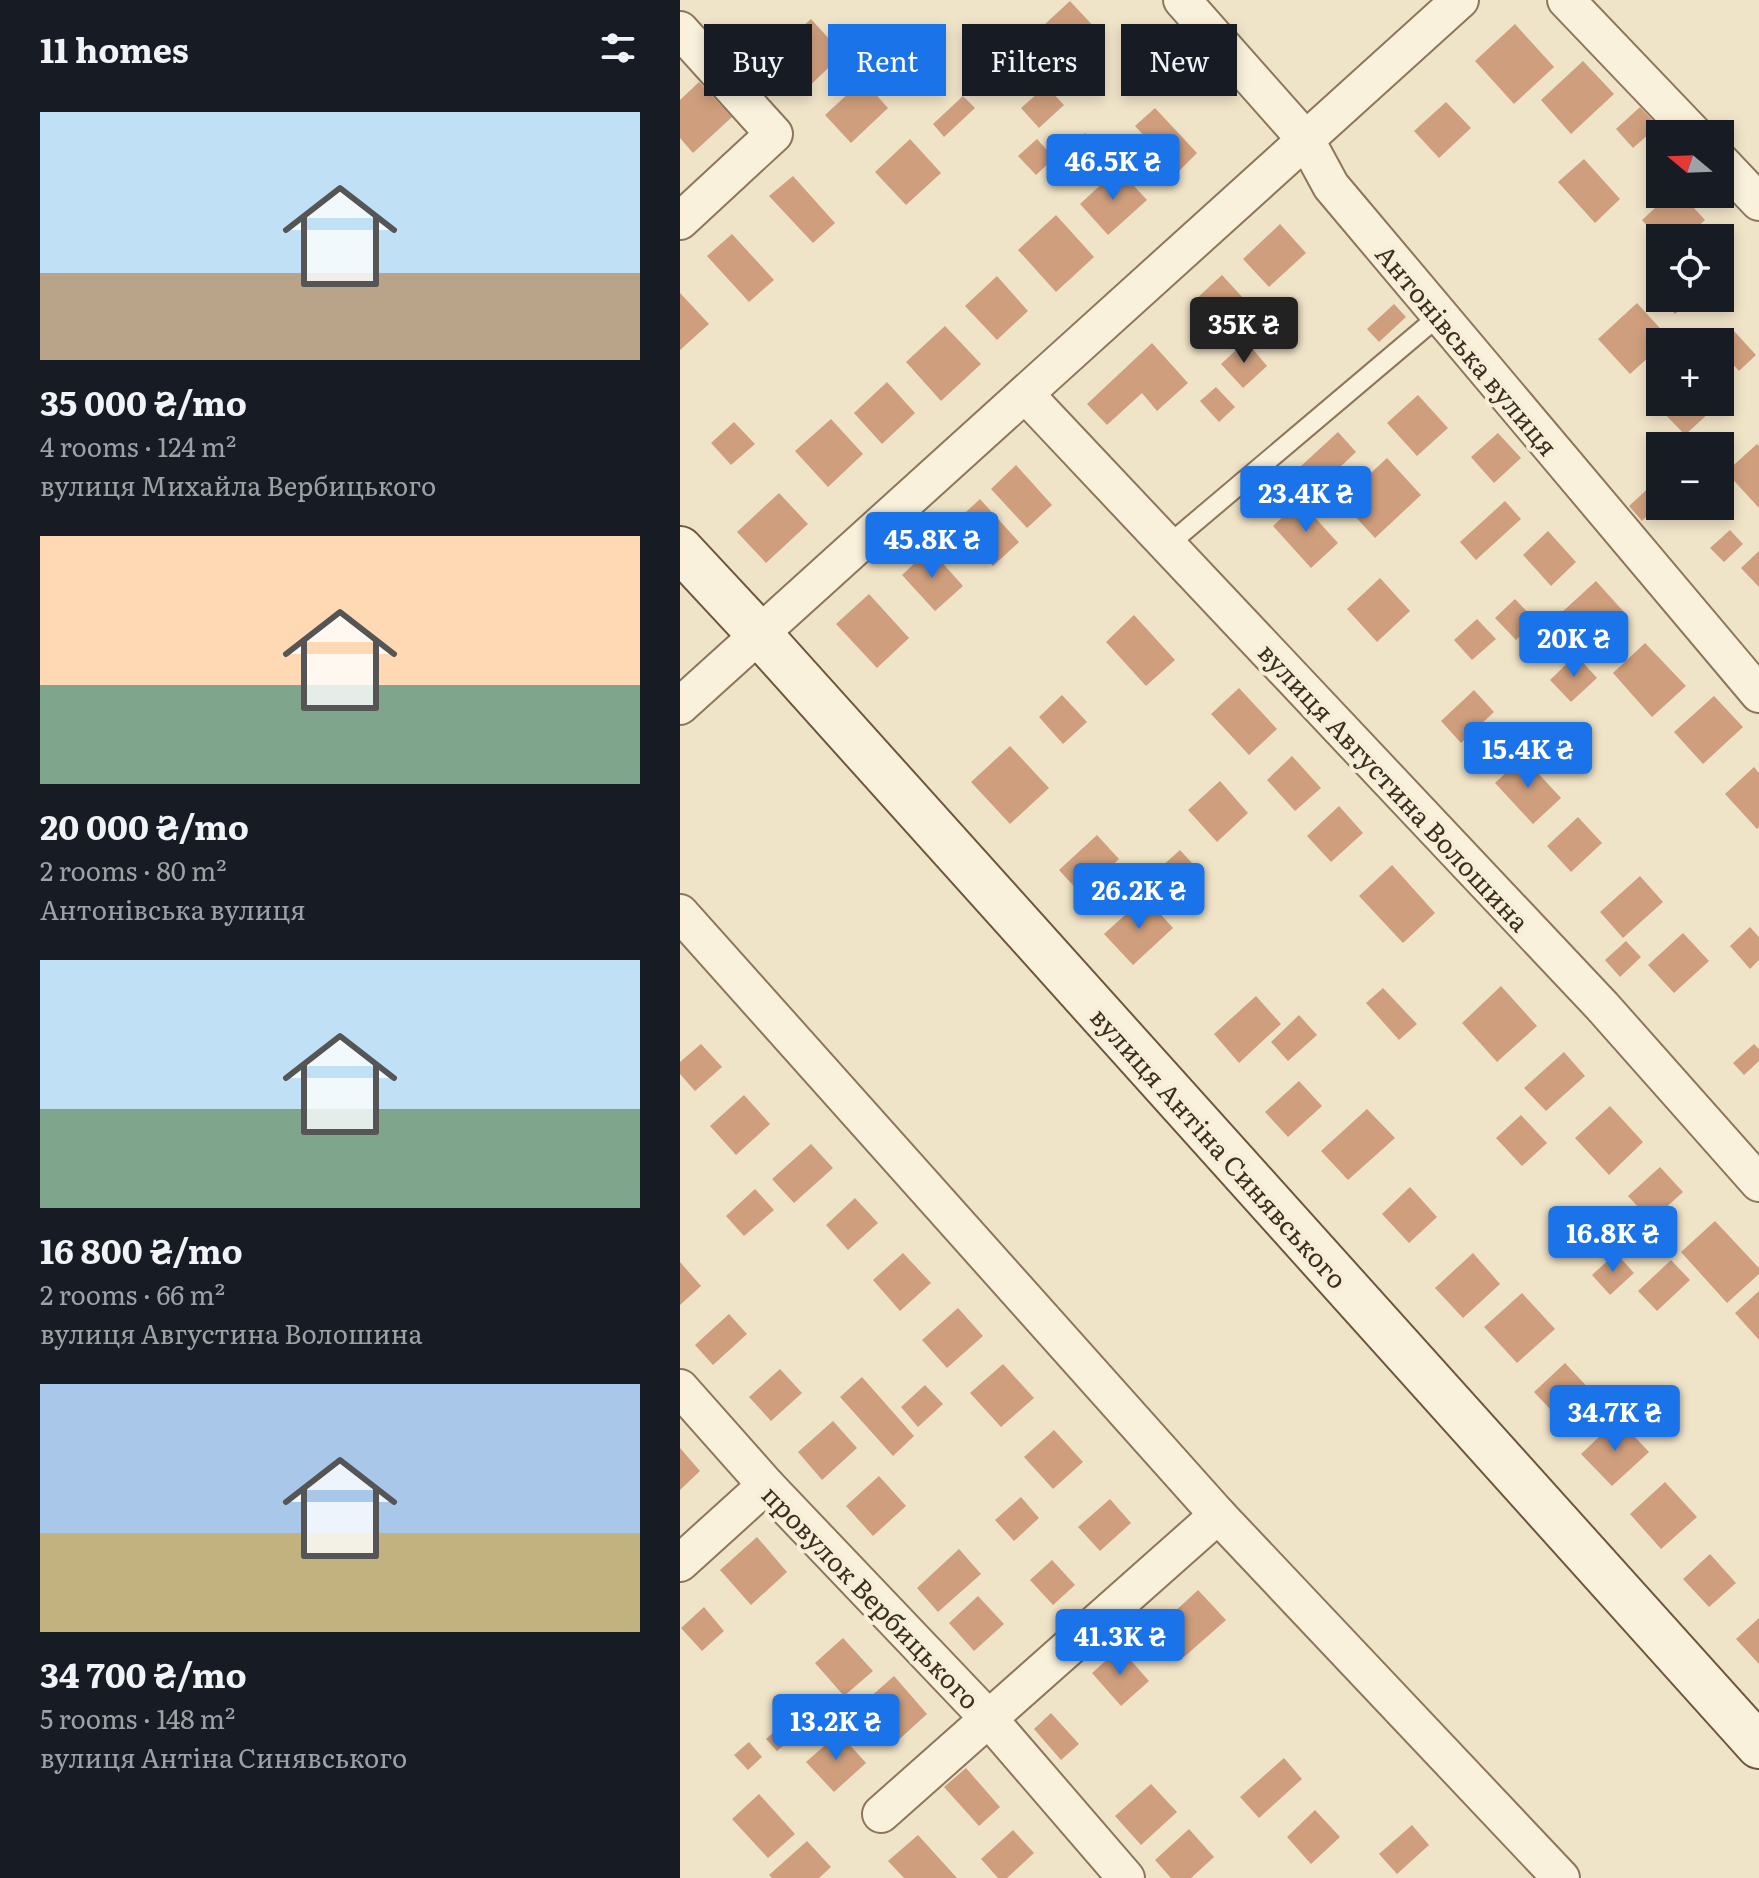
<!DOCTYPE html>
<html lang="en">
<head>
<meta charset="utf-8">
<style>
	:root { --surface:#171b24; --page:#242831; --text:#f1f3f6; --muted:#9ea1a6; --accent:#1a73e8 }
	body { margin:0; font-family:Literata,serif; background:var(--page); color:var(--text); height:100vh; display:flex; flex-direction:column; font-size:30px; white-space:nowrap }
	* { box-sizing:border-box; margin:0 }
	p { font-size:26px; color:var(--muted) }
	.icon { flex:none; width:44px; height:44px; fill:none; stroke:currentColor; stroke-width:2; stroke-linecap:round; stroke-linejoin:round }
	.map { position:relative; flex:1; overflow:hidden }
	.sheet { display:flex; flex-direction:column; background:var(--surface); width:680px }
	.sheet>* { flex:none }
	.banner { position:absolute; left:24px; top:24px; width:760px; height:72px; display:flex; gap:16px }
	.needle { width:52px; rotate:289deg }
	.controls { position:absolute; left:966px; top:120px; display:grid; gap:16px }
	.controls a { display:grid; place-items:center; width:88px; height:88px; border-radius:0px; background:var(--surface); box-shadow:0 4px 12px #0003; font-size:40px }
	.price { position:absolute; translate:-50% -68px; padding:0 18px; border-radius:8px; background:var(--accent); color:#fff; font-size:26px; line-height:52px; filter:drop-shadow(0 2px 4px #0008) }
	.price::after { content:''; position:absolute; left:50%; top:48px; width:24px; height:18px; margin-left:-12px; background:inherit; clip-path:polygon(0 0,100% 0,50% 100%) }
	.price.on { background:#222; color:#fff }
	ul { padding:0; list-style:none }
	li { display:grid; align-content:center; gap:16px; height:424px; padding:0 40px }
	li span { display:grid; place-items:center; height:248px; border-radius:0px; color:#555 }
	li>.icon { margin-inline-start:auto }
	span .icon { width:144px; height:144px; fill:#fffc; stroke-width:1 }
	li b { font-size:34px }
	h2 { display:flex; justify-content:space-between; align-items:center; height:96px; padding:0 40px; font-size:34px }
	.tag { padding:0 28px; border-radius:0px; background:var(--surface); box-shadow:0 4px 12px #0003; font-size:28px; line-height:72px }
	.tag.on { background:var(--accent); color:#fff }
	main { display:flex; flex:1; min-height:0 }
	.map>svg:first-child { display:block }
	.building { fill:#cf9f7d }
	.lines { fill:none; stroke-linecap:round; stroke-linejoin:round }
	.lane-casing { stroke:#8d765c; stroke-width:22 }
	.street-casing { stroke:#8d765c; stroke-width:40 }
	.secondary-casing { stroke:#6f573f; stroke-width:48 }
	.lane { stroke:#faf1dc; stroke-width:18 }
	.street { stroke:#faf1dc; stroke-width:36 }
	.secondary { stroke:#faf1dc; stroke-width:44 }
	.labels { text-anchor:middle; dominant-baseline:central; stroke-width:8; stroke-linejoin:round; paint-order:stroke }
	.street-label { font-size:26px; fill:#3d2e20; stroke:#f7eed8 }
</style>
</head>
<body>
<main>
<section class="sheet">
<h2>11 homes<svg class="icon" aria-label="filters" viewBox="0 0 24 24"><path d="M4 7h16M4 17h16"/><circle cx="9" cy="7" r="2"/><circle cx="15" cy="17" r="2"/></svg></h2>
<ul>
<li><span style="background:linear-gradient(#bfe0f5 65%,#b9a48a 0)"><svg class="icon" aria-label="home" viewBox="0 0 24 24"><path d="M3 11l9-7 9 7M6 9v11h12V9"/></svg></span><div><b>35 000 ₴/mo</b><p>4 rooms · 124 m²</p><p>вулиця Михайла Вербицького</p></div></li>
<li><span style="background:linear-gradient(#ffd9b3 60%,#7fa58c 0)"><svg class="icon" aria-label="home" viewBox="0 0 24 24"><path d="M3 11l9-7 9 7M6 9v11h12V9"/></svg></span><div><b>20 000 ₴/mo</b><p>2 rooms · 80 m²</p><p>Антонівська вулиця</p></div></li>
<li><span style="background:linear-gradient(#bfe0f5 60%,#7fa58c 0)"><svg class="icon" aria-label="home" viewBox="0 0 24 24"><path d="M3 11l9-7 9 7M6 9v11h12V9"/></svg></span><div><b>16 800 ₴/mo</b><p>2 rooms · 66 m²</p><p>вулиця Августина Волошина</p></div></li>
<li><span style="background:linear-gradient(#a9c7e8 60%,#c2b280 0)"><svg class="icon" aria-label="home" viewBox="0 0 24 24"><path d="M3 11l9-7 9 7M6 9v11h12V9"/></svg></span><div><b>34 700 ₴/mo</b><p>5 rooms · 148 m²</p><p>вулиця Антіна Синявського</p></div></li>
</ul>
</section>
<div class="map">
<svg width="1079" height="1878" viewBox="0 0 1079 1878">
	<rect width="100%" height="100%" fill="#f0e4c8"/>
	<g class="building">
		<polygon points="390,1 416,29 377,65 351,37"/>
		<polygon points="131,19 163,54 123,92 90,56"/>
		<polygon points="835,24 874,67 834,104 795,61"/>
		<polygon points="903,61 934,94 891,134 861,100"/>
		<polygon points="183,80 208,108 171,143 145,115"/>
		<polygon points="19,82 52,117 13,153 0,138 0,100"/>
		<polygon points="366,86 384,105 359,128 341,108"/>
		<polygon points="283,96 295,108 264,137 253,124"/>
		<polygon points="766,102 791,128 759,158 734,131"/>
		<polygon points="960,107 978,126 953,148 936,129"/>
		<polygon points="475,108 517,153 498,172 455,126"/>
		<polygon points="405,133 433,163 417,177 390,147"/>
		<polygon points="230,139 261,173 226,205 195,172"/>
		<polygon points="357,139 374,158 356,175 338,156"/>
		<polygon points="904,159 940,199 915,223 878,182"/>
		<polygon points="438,169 467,200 428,235 400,204"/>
		<polygon points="113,176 155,223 133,243 89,196"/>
		<polygon points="990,194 1001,194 1025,220 1006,238 978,238 962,220"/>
		<polygon points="376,215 414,257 376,292 338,250"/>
		<polygon points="600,224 626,253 589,287 563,259"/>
		<polygon points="52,234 94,280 69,302 27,256"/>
		<polygon points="542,275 573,309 546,334 515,300"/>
		<polygon points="317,276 348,311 317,340 285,306"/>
		<polygon points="0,293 29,324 0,350"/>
		<polygon points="980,298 1013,298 995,314"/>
		<polygon points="957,303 989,338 985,342 980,342 980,347 950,374 918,339"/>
		<polygon points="714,304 726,317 699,342 687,329"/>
		<polygon points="265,326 301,364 261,401 226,362"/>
		<polygon points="1053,330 1076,355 1059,371 1040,350 1040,341"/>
		<polygon points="566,341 587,366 563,388 541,364"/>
		<polygon points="472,343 508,383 477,411 462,393 427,425 407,404"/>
		<polygon points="207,382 235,413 202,444 174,413"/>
		<polygon points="536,387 555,407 539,422 520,401"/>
		<polygon points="1040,394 1044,399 1005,435 980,409 987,402 1040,402"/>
		<polygon points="738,395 768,428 737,456 707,423"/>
		<polygon points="151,419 183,454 148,487 115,451"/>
		<polygon points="54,422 75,444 51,465 31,443"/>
		<polygon points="658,432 676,452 639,487 620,467"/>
		<polygon points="818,433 841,458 814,483 791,457"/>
		<polygon points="1077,444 1079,446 1079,508 1046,472"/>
		<polygon points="707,458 741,495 695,538 661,501"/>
		<polygon points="336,465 372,505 347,528 311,489"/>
		<polygon points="973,484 980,491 980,504 962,521 949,506"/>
		<polygon points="99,493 128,524 86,563 57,532"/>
		<polygon points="300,499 339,542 313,566 273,524"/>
		<polygon points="620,501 658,543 631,568 593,526"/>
		<polygon points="825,501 841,519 796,560 780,542"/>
		<polygon points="1050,530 1063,544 1044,562 1030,548"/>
		<polygon points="868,531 896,562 871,586 843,555"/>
		<polygon points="250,549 283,586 255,611 222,575"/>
		<polygon points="1079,551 1079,587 1061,568"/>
		<polygon points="700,578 730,611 697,642 667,609"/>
		<polygon points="916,581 944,612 896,655 868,625"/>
		<polygon points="189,594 229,638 197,668 156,624"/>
		<polygon points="835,599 856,621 836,640 815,618"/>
		<polygon points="454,615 495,660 466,686 426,642"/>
		<polygon points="797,619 816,639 792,660 774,640"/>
		<polygon points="965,643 1006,686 972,717 933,673"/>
		<polygon points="896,655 917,678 891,702 870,680"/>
		<polygon points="559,688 597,729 569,755 531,714"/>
		<polygon points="794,690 814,712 781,743 761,721"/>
		<polygon points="382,695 407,722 383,744 359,717"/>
		<polygon points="1034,696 1063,727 1023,764 994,732"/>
		<polygon points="330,746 369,788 330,824 291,782"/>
		<polygon points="612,756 641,788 615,811 587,780"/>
		<polygon points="843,757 881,798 853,824 815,783"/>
		<polygon points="1074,767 1079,773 1079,827 1077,829 1045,794"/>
		<polygon points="540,781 568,813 537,842 508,810"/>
		<polygon points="659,806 683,833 651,862 627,836"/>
		<polygon points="898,817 922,843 891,872 867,846"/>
		<polygon points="417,835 439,859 401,894 379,870"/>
		<polygon points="500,850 522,874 493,900 471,876"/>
		<polygon points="712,865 755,913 723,943 679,896"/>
		<polygon points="960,876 983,902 943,938 920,912"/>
		<polygon points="465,897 493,928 453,965 424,934"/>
		<polygon points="1070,927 1079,937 1079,960 1070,969 1050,946"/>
		<polygon points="1003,933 1029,961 994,993 968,965"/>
		<polygon points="946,941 961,957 940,977 925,960"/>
		<polygon points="821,986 857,1026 817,1062 782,1023"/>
		<polygon points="703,988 737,1024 719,1040 686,1003"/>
		<polygon points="576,996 601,1024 559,1063 534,1034"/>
		<polygon points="619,1015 637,1035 608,1061 591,1042"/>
		<polygon points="21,1044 42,1067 15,1091 0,1074 0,1062"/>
		<polygon points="1074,1044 1079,1049 1079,1061 1064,1075 1053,1063"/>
		<polygon points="884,1052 905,1076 866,1111 844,1088"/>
		<polygon points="619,1081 642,1106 608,1137 585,1112"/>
		<polygon points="64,1095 90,1124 56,1155 30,1126"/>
		<polygon points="930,1106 963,1142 929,1175 895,1138"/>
		<polygon points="687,1109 715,1138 668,1180 641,1151"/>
		<polygon points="841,1115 867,1143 842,1166 816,1138"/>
		<polygon points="131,1144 153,1168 114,1203 92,1179"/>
		<polygon points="980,1167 1003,1192 971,1221 948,1196"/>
		<polygon points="730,1187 757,1217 729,1243 702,1214"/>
		<polygon points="75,1189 94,1210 64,1236 46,1216"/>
		<polygon points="175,1198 198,1223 168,1250 146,1225"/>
		<polygon points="1035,1221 1079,1268 1079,1274 1047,1303 1001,1252"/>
		<polygon points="223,1253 251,1283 220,1311 193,1280"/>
		<polygon points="793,1253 820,1284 783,1318 755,1288"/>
		<polygon points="936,1253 954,1273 930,1295 912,1275"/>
		<polygon points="991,1260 1010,1280 977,1311 958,1291"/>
		<polygon points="0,1262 21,1286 0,1305"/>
		<polygon points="1079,1291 1079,1340 1055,1313"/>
		<polygon points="842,1293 875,1329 837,1363 804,1327"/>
		<polygon points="278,1308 303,1336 267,1368 242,1340"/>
		<polygon points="49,1314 67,1334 33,1365 15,1345"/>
		<polygon points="885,1363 914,1394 883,1423 854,1392"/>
		<polygon points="323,1364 354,1398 321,1427 290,1393"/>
		<polygon points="100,1369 122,1393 91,1421 69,1397"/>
		<polygon points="182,1377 234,1436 213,1456 160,1397"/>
		<polygon points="245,1385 263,1404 238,1427 221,1407"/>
		<polygon points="938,1419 969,1452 932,1486 901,1454"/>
		<polygon points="153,1421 177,1448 142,1480 118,1452"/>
		<polygon points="374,1430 403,1462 373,1489 344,1457"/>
		<polygon points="0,1448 20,1471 0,1490"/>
		<polygon points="199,1476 226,1506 193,1536 166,1506"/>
		<polygon points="985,1482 1017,1517 981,1549 950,1514"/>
		<polygon points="341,1497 359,1518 334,1541 315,1520"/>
		<polygon points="430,1499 451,1523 420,1551 398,1527"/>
		<polygon points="77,1537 107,1572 71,1605 40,1570"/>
		<polygon points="279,1549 301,1574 258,1612 237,1588"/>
		<polygon points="1030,1554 1056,1583 1029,1607 1003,1579"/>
		<polygon points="372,1560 395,1585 373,1605 350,1580"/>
		<polygon points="518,1590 546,1620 504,1657 478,1627"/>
		<polygon points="298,1596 324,1624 294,1651 269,1623"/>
		<polygon points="24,1607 44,1631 22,1651 1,1628"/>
		<polygon points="1079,1618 1079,1664 1056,1639"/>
		<polygon points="163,1638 193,1671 164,1696 135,1663"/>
		<polygon points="440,1648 469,1681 441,1706 412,1673"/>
		<polygon points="214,1676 247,1714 213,1745 179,1707"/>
		<polygon points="371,1713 399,1744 381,1760 354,1729"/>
		<polygon points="97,1729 108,1742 97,1751 86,1739"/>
		<polygon points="159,1733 186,1763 154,1792 126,1762"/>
		<polygon points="69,1742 82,1757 68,1770 54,1755"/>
		<polygon points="604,1758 622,1779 579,1818 560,1797"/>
		<polygon points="286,1768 320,1807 299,1826 264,1787"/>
		<polygon points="471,1784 497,1812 461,1845 435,1816"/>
		<polygon points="79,1794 115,1834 88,1858 52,1819"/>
		<polygon points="635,1810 660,1837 631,1864 607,1837"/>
		<polygon points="732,1825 749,1845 717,1874 699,1854"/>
		<polygon points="509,1829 534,1857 511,1878 491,1878 475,1860"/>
		<polygon points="333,1830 354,1853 327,1878 318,1878 301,1859"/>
		<polygon points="238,1835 277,1878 224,1878 208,1861"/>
		<polygon points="127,1841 151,1867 139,1878 92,1878 89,1875"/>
	</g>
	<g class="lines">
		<g class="lane-casing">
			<polyline id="lane" points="488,545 760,315"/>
		</g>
		<g class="street-casing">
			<g id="street">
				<polyline points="502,0 626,140 651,186 1079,694"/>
				<polyline points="886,0 1014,134"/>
				<polyline points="0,30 94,134 0,221"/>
				<polyline points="1040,161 1079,202"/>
				<polyline points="345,394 922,1006 1079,1183"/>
				<polyline points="0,706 780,0"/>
				<polyline points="0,913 538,1515 881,1878"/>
				<polyline points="0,1388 86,1485 308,1718 446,1878"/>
				<polyline points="0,1563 86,1485"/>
				<polyline points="201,1814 538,1515"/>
			</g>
		</g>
		<g class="secondary-casing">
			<polyline id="secondary" points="0,549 80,635 1079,1746"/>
		</g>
		<use href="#lane" class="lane"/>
		<use href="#street" class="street"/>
		<use href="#secondary" class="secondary"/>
	</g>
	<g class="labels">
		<g class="street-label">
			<text transform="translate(788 349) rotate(50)">Антонівська вулиця</text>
			<text transform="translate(715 786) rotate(47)">вулиця Августина Волошина</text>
			<text transform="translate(540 1147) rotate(48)">вулиця Антіна Синявського</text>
			<text transform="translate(192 1596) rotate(46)">провулок Вербицького</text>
		</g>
	</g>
</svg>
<div class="controls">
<a><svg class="needle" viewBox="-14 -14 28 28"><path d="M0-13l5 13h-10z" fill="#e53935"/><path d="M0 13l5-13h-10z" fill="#9ea1a6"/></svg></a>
<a><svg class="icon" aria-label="locate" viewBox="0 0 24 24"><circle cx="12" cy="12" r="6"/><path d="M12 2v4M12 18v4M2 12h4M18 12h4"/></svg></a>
<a>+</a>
<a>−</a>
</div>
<b class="price" style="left:433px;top:202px">46.5K ₴</b>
<b class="price on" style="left:564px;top:365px">35K ₴</b>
<b class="price" style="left:626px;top:534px">23.4K ₴</b>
<b class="price" style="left:252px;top:580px">45.8K ₴</b>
<b class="price" style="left:894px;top:679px">20K ₴</b>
<b class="price" style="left:848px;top:790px">15.4K ₴</b>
<b class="price" style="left:459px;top:931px">26.2K ₴</b>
<b class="price" style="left:933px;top:1274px">16.8K ₴</b>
<b class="price" style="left:935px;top:1453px">34.7K ₴</b>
<b class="price" style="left:440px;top:1677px">41.3K ₴</b>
<b class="price" style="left:156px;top:1762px">13.2K ₴</b>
<div class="banner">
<a class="tag">Buy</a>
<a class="tag on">Rent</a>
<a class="tag">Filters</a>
<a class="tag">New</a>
</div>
</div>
</main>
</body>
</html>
